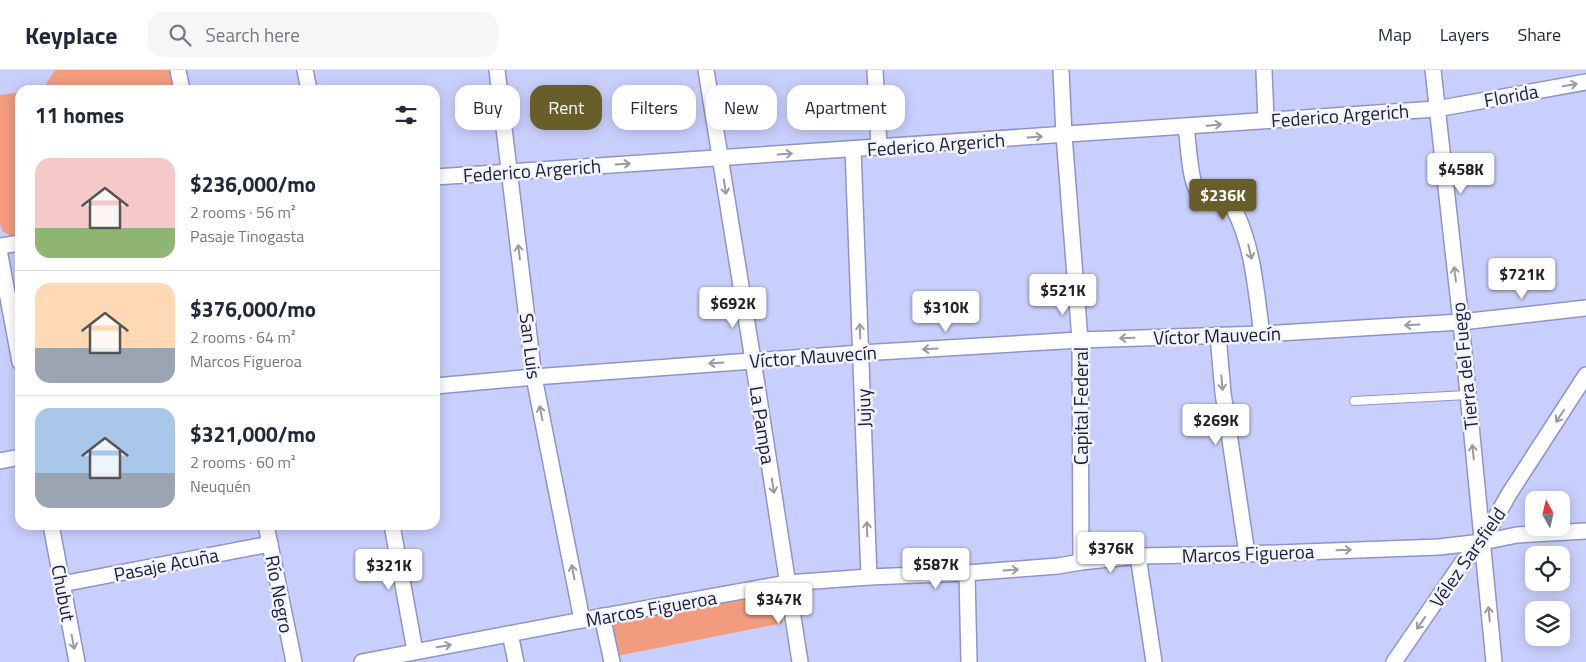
<!DOCTYPE html>
<html lang="en">
<head>
<meta charset="utf-8">
<style>
	:root { --surface:#fff; --page:#f6f6f7; --text:#1f2937; --muted:#747a83; --line:#e0e1e3; --accent:#675e2a }
	body { margin:0; font-family:"Titillium Web",sans-serif; background:var(--page); color:var(--text); height:100vh; display:flex; flex-direction:column; font-size:19px; white-space:nowrap }
	* { box-sizing:border-box; margin:0 }
	p { font-size:16px; color:var(--muted) }
	.icon { flex:none; width:28px; height:28px; fill:none; stroke:currentColor; stroke-width:2; stroke-linecap:round; stroke-linejoin:round }
	.map { position:relative; flex:1; overflow:hidden }
	.side { position:absolute; left:15px; top:15px; width:425px; height:445px; display:flex; flex-direction:column; background:var(--surface); border-radius:15px; box-shadow:0 2px 12px #0003 }
	.side>* { flex:none }
	.banner { position:absolute; left:455px; top:15px; width:475px; height:45px; display:flex; gap:10px }
	.needle { width:32px; rotate:352deg }
	.buttons { position:absolute; left:1525px; top:421px; display:grid; gap:10px }
	.buttons a { display:grid; place-items:center; width:45px; height:45px; border-radius:10px; background:var(--surface); box-shadow:0 2px 12px #0003; font-size:25px }
	.price { position:absolute; translate:-50% -42px; padding:0 11px; border-radius:5px; background:#fff; color:#222; font-size:16px; line-height:32px; filter:drop-shadow(0 1px 2px #0008) }
	.price::after { content:''; position:absolute; left:50%; top:30px; width:15px; height:11px; margin-left:-8px; background:inherit; clip-path:polygon(0 0,100% 0,50% 100%) }
	.price.selected { background:var(--accent); color:#fff }
	ul { padding:0; list-style:none }
	li { display:flex; align-items:center; gap:15px; height:125px; padding:0 20px }
	li+li { border-top:1px solid var(--line) }
	li span { display:grid; place-items:center; flex:none; width:140px; height:100px; border-radius:15px; color:#555 }
	li>.icon { margin-inline-start:auto }
	span .icon { width:60px; height:60px; fill:#fffc; stroke-width:1 }
	li b { font-size:21px }
	h2 { display:flex; justify-content:space-between; align-items:center; height:60px; padding:0 20px; font-size:21px }
	.chip { padding:0 18px; border-radius:15px; background:var(--surface); box-shadow:0 2px 12px #0003; font-size:18px; line-height:45px }
	.chip.selected { background:var(--accent); color:#fff }
	header { display:flex; align-items:center; gap:30px; box-sizing:border-box; height:70px; padding:0 25px; background:var(--surface); border-bottom:1px solid var(--line) }
	header strong { font-size:24px }
	nav { display:flex; gap:28px; margin-inline-start:auto; font-size:18px }
	.search { width:350px; height:45px; background:var(--page); display:flex; align-items:center; gap:12px; box-sizing:border-box; padding:0 18px; border-radius:15px; color:var(--muted); font-size:19px }
	.map>svg:first-child { display:block }
	.green { fill:#f19b7f }
	.lines { fill:none; stroke-linecap:round; stroke-linejoin:round }
	.service-casing { stroke:#8e94ca; stroke-width:10 }
	.minor-casing { stroke:#8e94ca; stroke-width:18 }
	.service { stroke:#fff; stroke-width:8 }
	.minor { stroke:#fff; stroke-width:15 }
	.oneway { stroke:#999aa3 }
	.labels { text-anchor:middle; dominant-baseline:central; stroke-width:5; stroke-linejoin:round; paint-order:stroke }
	.street-label { font-size:19px; fill:#1c1e33; stroke:#f1f3fe }
</style>
</head>
<body>
<header>
<strong>Keyplace</strong>
<div class="search"><svg class="icon" aria-label="search" viewBox="0 0 24 24"><circle cx="10" cy="10" r="6"/><path d="M15 15l6 6"/></svg>Search here</div>
<nav><a>Map</a><a>Layers</a><a>Share</a></nav>
</header>
<div class="map">
<svg width="1586" height="592" viewBox="0 0 1586 592">
	<rect width="100%" height="100%" fill="#c9cffc"/>
	<g class="green">
		<polygon points="55,0 172,0 176,20 35,20 43,19"/>
		<polygon points="20,22 20,166 13,167 2,161 0,153 0,25"/>
		<polygon points="768,522 776,524 780,529 783,553 616,586 612,561 612,554 617,550"/>
	</g>
	<g class="lines">
		<g class="service-casing">
			<polyline id="service" points="1354,331 1467,325"/>
		</g>
		<g class="minor-casing">
			<g id="minor">
				<polyline points="178,0 182,20"/>
				<polyline points="305,0 309,20"/>
				<polyline points="497,0 534,307 582,550"/>
				<polyline points="706,0 753,290 800,592"/>
				<polyline points="875,0 879,77"/>
				<polyline points="1061,0 1064,65 1080,270 1081,492"/>
				<polyline points="1264,0 1266,50"/>
				<polyline points="1433,0 1461,252 1494,592"/>
				<path d="M1186,57C1188,69 1190,114 1198,121C1210,132 1226,122 1236,143C1254,181 1256,223 1262,264"/>
				<polyline points="853,79 869,507"/>
				<polyline points="435,107 1436,39 1586,12"/>
				<polyline points="0,176 20,173"/>
				<polyline points="0,185 20,292"/>
				<polyline points="1218,265 1223,323 1247,484"/>
				<polyline points="435,316 534,307 861,283 1080,270 1262,264 1461,252 1586,238"/>
				<polyline points="0,391 20,387"/>
				<polyline points="51,455 77,592"/>
				<polyline points="266,455 294,592"/>
				<polyline points="392,455 415,581"/>
				<polyline points="1138,486 1154,592"/>
				<polyline points="967,503 969,592"/>
				<polyline points="62,514 270,474"/>
				<polyline points="602,546 612,592"/>
				<polyline points="510,564 516,592"/>
				<polyline points="362,592 582,550 787,513 869,507 967,503 1058,496 1081,492 1138,486 1247,484 1439,477 1482,472 1517,465 1586,461"/>
				<polyline points="1394,592 1462,493 1482,472 1509,424 1586,305"/>
			</g>
		</g>
		<use href="#service" class="service"/>
		<use href="#minor" class="minor"/>
	</g>
	<defs><path id="oneway-shaft" d="M-6 0H5M1.5-3L5.5 0L1.5 3" fill="none" stroke-width="1.6" stroke-linecap="round" stroke-linejoin="round" transform="scale(1.25)"/></defs>
	<g class="oneway">
		<use href="#oneway-shaft" transform="translate(1570 15) rotate(-10)"/>
		<use href="#oneway-shaft" transform="translate(1214 55) rotate(-5)"/>
		<use href="#oneway-shaft" transform="translate(1035 67) rotate(-4)"/>
		<use href="#oneway-shaft" transform="translate(785 84) rotate(-4)"/>
		<use href="#oneway-shaft" transform="translate(623 94) rotate(-4)"/>
		<use href="#oneway-shaft" transform="translate(725 117) rotate(81)"/>
		<use href="#oneway-shaft" transform="translate(519 182) rotate(-97)"/>
		<use href="#oneway-shaft" transform="translate(1250 182) rotate(77)"/>
		<use href="#oneway-shaft" transform="translate(1455 204) rotate(-97)"/>
		<use href="#oneway-shaft" transform="translate(1412 255) rotate(177)"/>
		<use href="#oneway-shaft" transform="translate(860 261) rotate(-92)"/>
		<use href="#oneway-shaft" transform="translate(1127 268) rotate(178)"/>
		<use href="#oneway-shaft" transform="translate(930 279) rotate(177)"/>
		<use href="#oneway-shaft" transform="translate(716 293) rotate(176)"/>
		<use href="#oneway-shaft" transform="translate(1222 313) rotate(85)"/>
		<use href="#oneway-shaft" transform="translate(541 343) rotate(-101)"/>
		<use href="#oneway-shaft" transform="translate(1560 346) rotate(123)"/>
		<use href="#oneway-shaft" transform="translate(1473 382) rotate(-96)"/>
		<use href="#oneway-shaft" transform="translate(773 416) rotate(81)"/>
		<use href="#oneway-shaft" transform="translate(867 459) rotate(-92)"/>
		<use href="#oneway-shaft" transform="translate(1344 480) rotate(-2)"/>
		<use href="#oneway-shaft" transform="translate(1011 500) rotate(-4)"/>
		<use href="#oneway-shaft" transform="translate(573 502) rotate(-101)"/>
		<use href="#oneway-shaft" transform="translate(1489 544) rotate(-96)"/>
		<use href="#oneway-shaft" transform="translate(1421 553) rotate(125)"/>
		<use href="#oneway-shaft" transform="translate(73 572) rotate(79)"/>
		<use href="#oneway-shaft" transform="translate(444 576) rotate(-10)"/>
	</g>
	<g class="labels">
		<g class="street-label">
			<text transform="translate(1511 25) rotate(-10)">Florida</text>
			<text transform="translate(1340 45) rotate(-4)">Federico Argerich</text>
			<text transform="translate(936 74) rotate(-4)">Federico Argerich</text>
			<text transform="translate(532 100) rotate(-4)">Federico Argerich</text>
			<text transform="translate(1217 265) rotate(-2)">Víctor Mauvecín</text>
			<text transform="translate(531 276) rotate(83)">San Luis</text>
			<text transform="translate(813 286) rotate(-4)">Víctor Mauvecín</text>
			<text transform="translate(1464 296) rotate(-96)">Tierra del Fuego</text>
			<text transform="translate(1080 336) rotate(-90)">Capital Federal</text>
			<text transform="translate(863 338) rotate(-92)">Jujuy</text>
			<text transform="translate(763 355) rotate(81)">La Pampa</text>
			<text transform="translate(1248 483) rotate(-2)">Marcos Figueroa</text>
			<text transform="translate(1467 487) rotate(-55)">Vélez Sarsfield</text>
			<text transform="translate(166 494) rotate(-11)">Pasaje Acuña</text>
			<text transform="translate(64 523) rotate(79)">Chubut</text>
			<text transform="translate(280 524) rotate(79)">Río Negro</text>
			<text transform="translate(651 538) rotate(-10)">Marcos Figueroa</text>
		</g>
	</g>
</svg>
<div class="buttons">
<a><svg class="needle" viewBox="-14 -14 28 28"><path d="M0-13l5 13h-10z" fill="#e53935"/><path d="M0 13l5-13h-10z" fill="#747a83"/></svg></a>
<a><svg class="icon" aria-label="locate" viewBox="0 0 24 24"><circle cx="12" cy="12" r="6"/><path d="M12 2v4M12 18v4M2 12h4M18 12h4"/></svg></a>
<a><svg class="icon" aria-label="layers" viewBox="0 0 24 24"><path d="M12 4l9 5-9 5-9-5zM3 14l9 5 9-5"/></svg></a>
</div>
<b class="price" style="left:1461px;top:125px">$458K</b>
<b class="price selected" style="left:1223px;top:151px">$236K</b>
<b class="price" style="left:1522px;top:230px">$721K</b>
<b class="price" style="left:1063px;top:246px">$521K</b>
<b class="price" style="left:733px;top:259px">$692K</b>
<b class="price" style="left:946px;top:263px">$310K</b>
<b class="price" style="left:1216px;top:376px">$269K</b>
<b class="price" style="left:1111px;top:504px">$376K</b>
<b class="price" style="left:936px;top:520px">$587K</b>
<b class="price" style="left:389px;top:521px">$321K</b>
<b class="price" style="left:779px;top:555px">$347K</b>
<div class="banner">
<a class="chip">Buy</a>
<a class="chip selected">Rent</a>
<a class="chip">Filters</a>
<a class="chip">New</a>
<a class="chip">Apartment</a>
</div>
<section class="side">
<h2>11 homes<svg class="icon" aria-label="filters" viewBox="0 0 24 24"><path d="M4 7h16M4 17h16"/><circle cx="9" cy="7" r="2"/><circle cx="15" cy="17" r="2"/></svg></h2>
<ul>
<li><span style="background:linear-gradient(#f6c9c9 70%,#8fb573 0)"><svg class="icon" aria-label="home" viewBox="0 0 24 24"><path d="M3 11l9-7 9 7M6 9v11h12V9"/></svg></span><div><b>$236,000/mo</b><p>2 rooms · 56 m²</p><p>Pasaje Tinogasta</p></div></li>
<li><span style="background:linear-gradient(#ffd9b3 65%,#9aa5b1 0)"><svg class="icon" aria-label="home" viewBox="0 0 24 24"><path d="M3 11l9-7 9 7M6 9v11h12V9"/></svg></span><div><b>$376,000/mo</b><p>2 rooms · 64 m²</p><p>Marcos Figueroa</p></div></li>
<li><span style="background:linear-gradient(#a9c7e8 65%,#9aa5b1 0)"><svg class="icon" aria-label="home" viewBox="0 0 24 24"><path d="M3 11l9-7 9 7M6 9v11h12V9"/></svg></span><div><b>$321,000/mo</b><p>2 rooms · 60 m²</p><p>Neuquén</p></div></li>
</ul>
</section>
</div>
</body>
</html>
